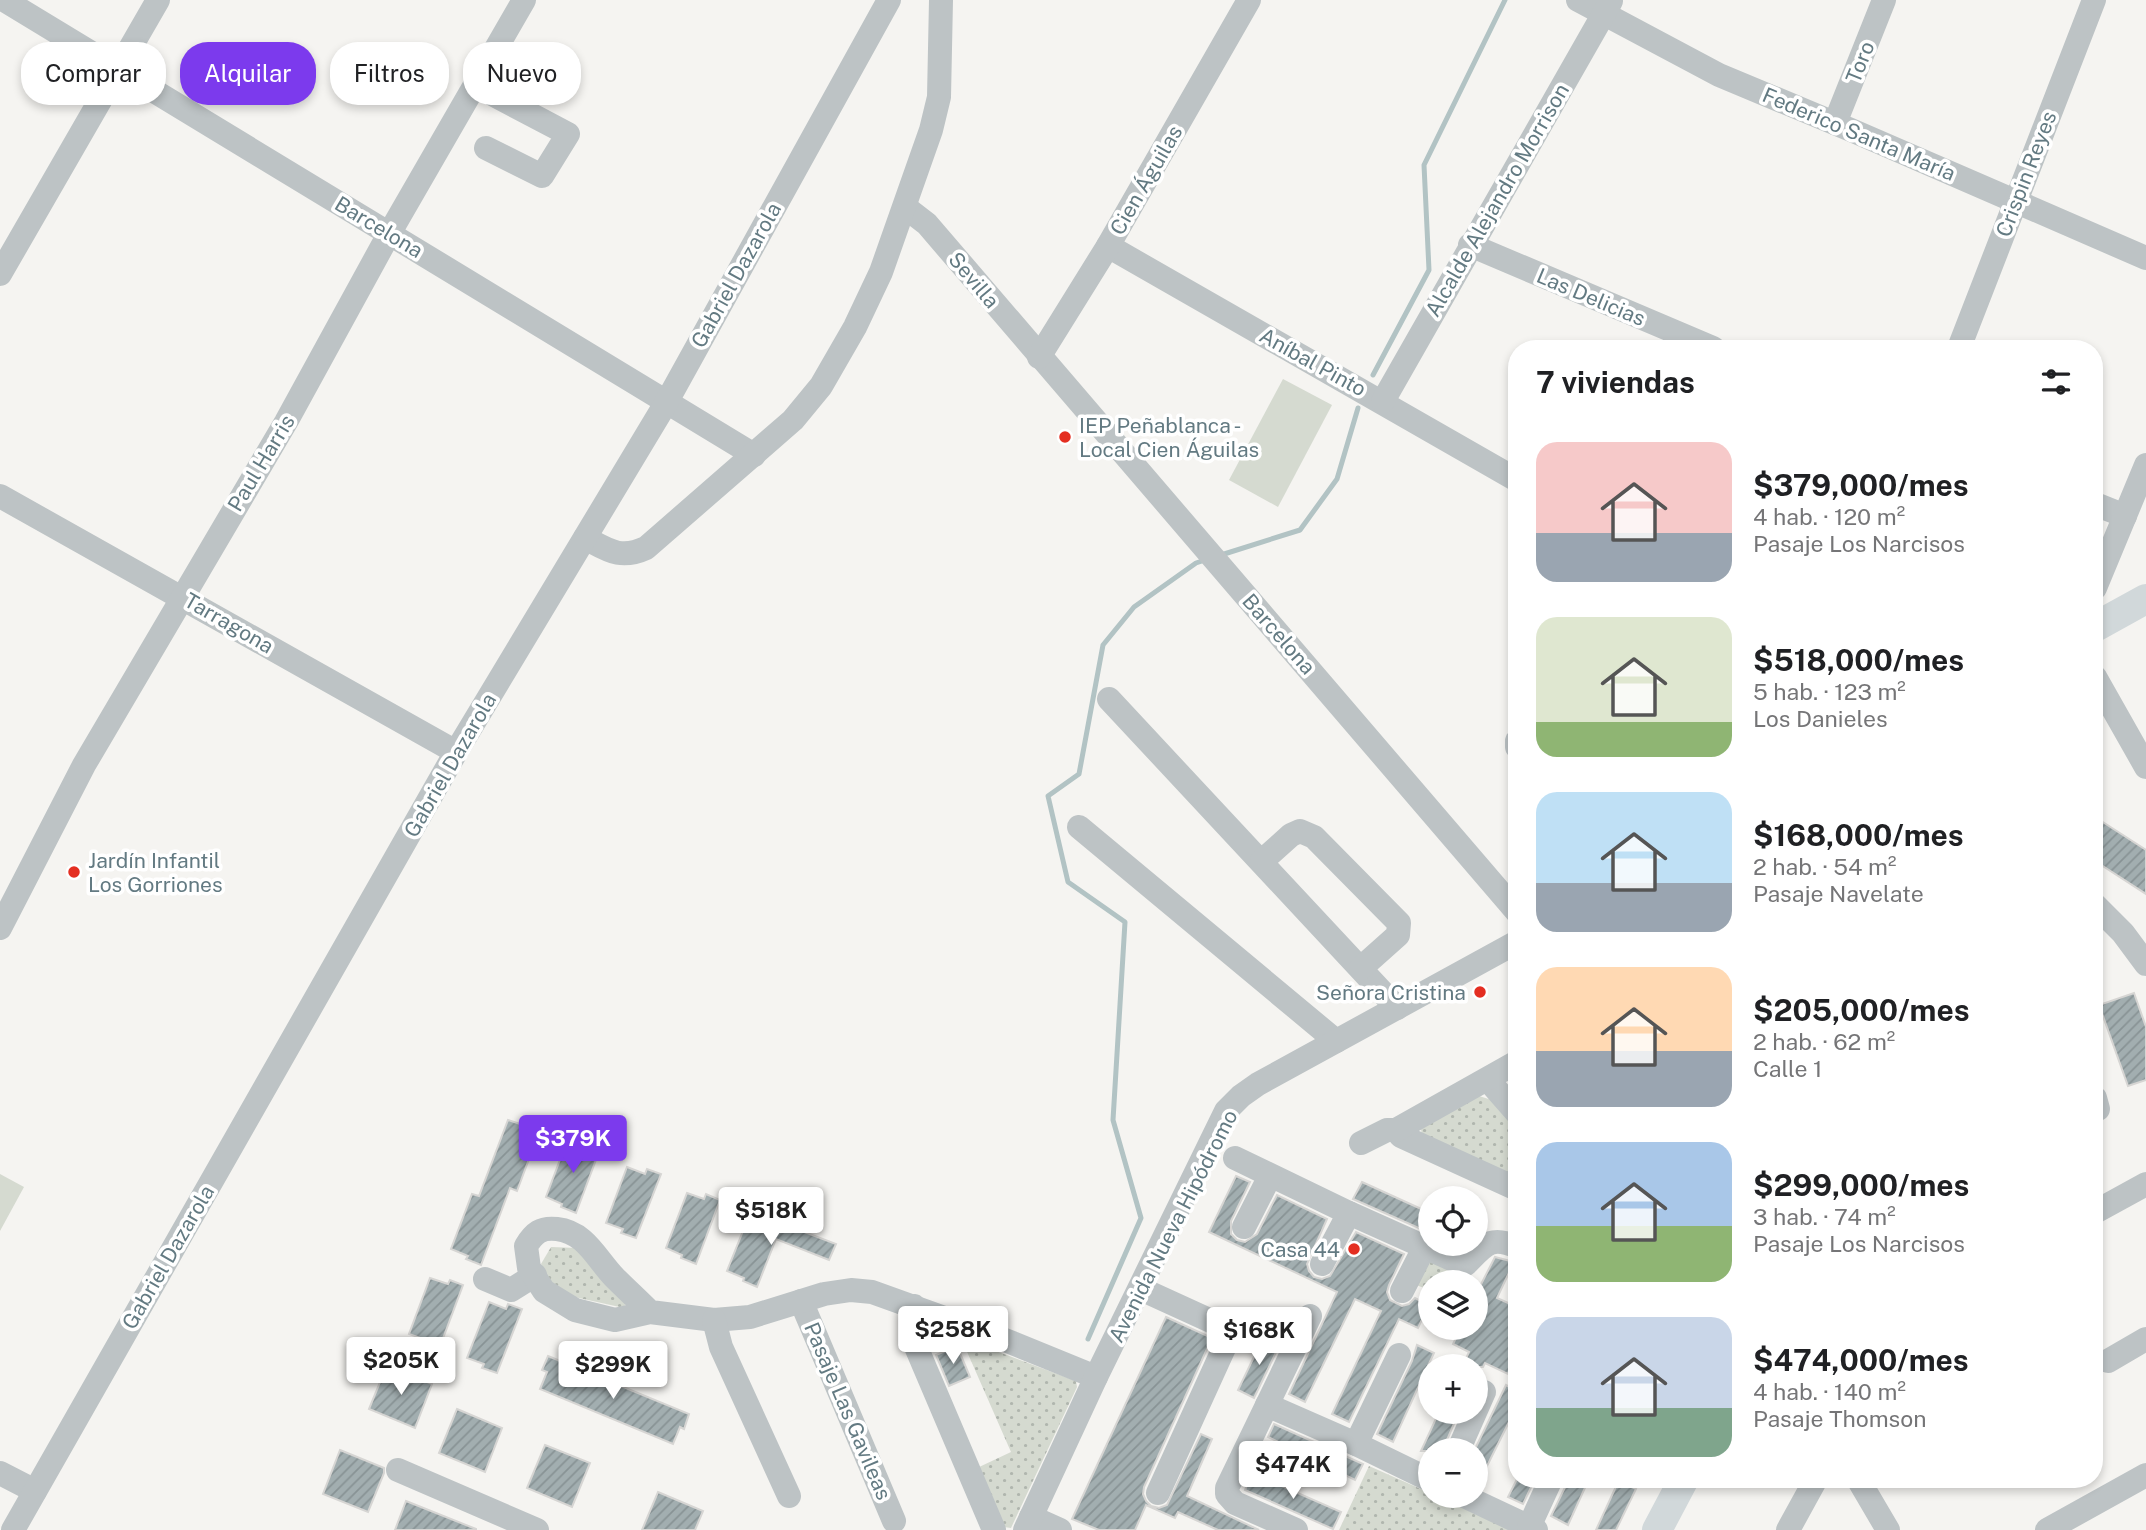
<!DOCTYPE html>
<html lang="es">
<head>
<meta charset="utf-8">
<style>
	:root { --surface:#fff; --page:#f2f2f2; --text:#202124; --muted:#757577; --accent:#7c3aed }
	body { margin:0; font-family:"Public Sans",sans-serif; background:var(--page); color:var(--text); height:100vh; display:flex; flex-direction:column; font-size:26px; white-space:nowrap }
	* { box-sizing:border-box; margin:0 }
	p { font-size:23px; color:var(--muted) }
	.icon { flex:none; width:38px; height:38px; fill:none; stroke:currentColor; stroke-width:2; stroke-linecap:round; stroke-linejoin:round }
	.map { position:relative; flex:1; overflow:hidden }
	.panel { position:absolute; left:1508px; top:340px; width:595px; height:1148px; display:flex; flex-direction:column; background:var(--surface); border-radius:28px; box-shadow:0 4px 10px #0003 }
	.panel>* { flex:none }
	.hud { position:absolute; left:21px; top:42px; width:665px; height:63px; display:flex; gap:14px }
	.controls { position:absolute; left:1418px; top:1186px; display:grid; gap:14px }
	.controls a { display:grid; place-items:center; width:70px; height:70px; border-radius:50%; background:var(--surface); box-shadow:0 4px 10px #0003; font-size:35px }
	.price { position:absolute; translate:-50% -60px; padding:0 16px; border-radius:7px; background:#fff; color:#222; font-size:23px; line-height:46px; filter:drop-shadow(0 2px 4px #0008) }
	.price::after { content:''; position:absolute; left:50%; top:42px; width:21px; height:16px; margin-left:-10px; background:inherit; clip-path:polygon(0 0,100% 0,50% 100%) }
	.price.on { background:var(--accent); color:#fff }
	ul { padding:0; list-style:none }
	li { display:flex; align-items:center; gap:21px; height:175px; padding:0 28px }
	li span { display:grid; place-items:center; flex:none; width:196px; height:140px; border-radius:21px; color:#555 }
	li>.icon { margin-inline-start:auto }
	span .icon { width:84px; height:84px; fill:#fffc; stroke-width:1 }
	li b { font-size:30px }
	h2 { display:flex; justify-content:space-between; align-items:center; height:84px; padding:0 28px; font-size:30px }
	.tag { padding:0 24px; border-radius:28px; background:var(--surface); box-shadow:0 4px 10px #0003; font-size:24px; line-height:63px }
	.tag.on { background:var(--accent); color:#fff }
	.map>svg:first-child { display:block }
	.green { fill:url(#green-dots) }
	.pitch { fill:#d5dad0 }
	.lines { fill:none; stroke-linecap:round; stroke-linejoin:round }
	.stream { stroke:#b2c3c4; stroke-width:5 }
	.building { fill:url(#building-hatch); stroke:#d6d5d3; stroke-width:2 }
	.minor { stroke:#bdc3c5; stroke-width:24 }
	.major { stroke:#d1d8da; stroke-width:30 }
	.poi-dot { fill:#e42e21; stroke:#fff; stroke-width:2.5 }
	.labels { text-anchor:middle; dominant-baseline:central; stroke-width:7; stroke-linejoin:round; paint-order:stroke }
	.street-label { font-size:21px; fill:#637a82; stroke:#fff }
	.poi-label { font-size:21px; fill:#637a82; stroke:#fff; text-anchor:start }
</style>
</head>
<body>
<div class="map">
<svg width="2146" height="1530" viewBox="0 0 2146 1530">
	<defs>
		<pattern id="green-dots" width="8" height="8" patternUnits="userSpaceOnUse" patternTransform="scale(1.75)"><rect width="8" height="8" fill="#d5dad0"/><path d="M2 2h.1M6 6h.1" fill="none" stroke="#b0b6ae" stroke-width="1.8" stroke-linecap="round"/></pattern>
		<pattern id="building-hatch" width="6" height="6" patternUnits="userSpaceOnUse" patternTransform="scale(1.75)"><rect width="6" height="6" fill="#a2aeb0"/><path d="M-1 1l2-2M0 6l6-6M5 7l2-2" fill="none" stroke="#889395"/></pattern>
	</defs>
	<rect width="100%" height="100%" fill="#f5f4f1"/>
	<g class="green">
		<polygon points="1479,1096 1495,1101 1517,1125 1517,1180 1422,1137 1421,1128"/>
		<polygon points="551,1247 577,1248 627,1298 624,1308 570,1296 548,1282 541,1264"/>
		<polygon points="1426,1257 1463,1275 1459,1283 1430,1283 1430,1290 1413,1284"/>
		<polygon points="961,1338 1076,1381 1077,1387 1011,1528 1004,1527 977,1468 1011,1452"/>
		<polygon points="1369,1466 1430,1493 1430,1496 1436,1496 1511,1530 1339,1530"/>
	</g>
	<g class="pitch">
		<polygon points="1283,379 1332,405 1278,507 1229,480"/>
		<polygon points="0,1174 24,1187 0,1231"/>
	</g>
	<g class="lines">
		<g class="stream">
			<polyline points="1373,375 1429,270 1424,165 1505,0"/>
			<polyline points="1221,555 1300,530 1337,479 1358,408"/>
			<polyline points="1088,1339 1141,1218 1113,1120 1125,922 1068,882 1048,796 1079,774 1103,645 1134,607 1196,563 1205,560"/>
		</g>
	</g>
	<g class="building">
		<polygon points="2095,817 2146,850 2146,894 2095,861"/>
		<polygon points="2134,993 2146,1027 2146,1080 2128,1086 2099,1005"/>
		<polygon points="508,1120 526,1126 528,1121 541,1127 517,1191 510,1188 481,1265 466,1259 468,1256 451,1249 472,1194 479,1196"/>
		<polygon points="567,1141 584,1148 586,1143 600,1149 576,1213 561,1207 562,1204 546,1197"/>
		<polygon points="627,1167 645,1174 647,1169 661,1174 636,1238 621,1233 623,1229 606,1223"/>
		<polygon points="1236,1176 1250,1182 1231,1221 1231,1234 1237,1240 1245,1242 1257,1234 1277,1195 1327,1219 1307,1264 1309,1271 1314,1277 1322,1279 1330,1276 1356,1232 1404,1254 1389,1285 1387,1292 1390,1300 1402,1306 1409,1304 1415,1298 1429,1305 1418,1328 1399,1319 1349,1422 1332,1414 1381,1311 1355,1299 1305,1402 1289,1394 1337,1292 1209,1232"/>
		<polygon points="1362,1182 1430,1213 1430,1233 1353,1199"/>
		<polygon points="687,1193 704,1199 706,1194 720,1200 696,1264 681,1258 682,1255 666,1248"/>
		<polygon points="749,1216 766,1222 768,1218 836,1244 829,1260 776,1239 757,1287 743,1281 744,1278 727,1271"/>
		<polygon points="1495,1257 1514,1262 1497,1298 1517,1307 1517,1353 1508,1374 1485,1363 1483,1367 1462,1367 1469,1352 1453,1344 1461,1328 1475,1328 1475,1296"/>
		<polygon points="430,1278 448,1284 450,1280 463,1285 439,1349 424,1344 426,1340 409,1334"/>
		<polygon points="489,1302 506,1309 508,1304 522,1309 497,1373 482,1368 484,1364 467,1358"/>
		<polygon points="1166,1317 1212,1338 1144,1487 1143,1494 1146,1501 1151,1506 1159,1508 1167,1505 1201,1434 1212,1439 1187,1496 1259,1530 1218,1530 1178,1512 1175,1518 1146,1505 1135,1530 1099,1530 1072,1519"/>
		<polygon points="1264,1336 1280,1344 1254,1398 1238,1390"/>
		<polygon points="1417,1345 1434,1353 1393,1442 1377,1434 1412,1361"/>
		<polygon points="957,1346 970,1377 949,1386 936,1355"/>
		<polygon points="548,1356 689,1414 684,1429 680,1427 673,1444 540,1389 547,1372 542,1370"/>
		<polygon points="387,1365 432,1384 415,1428 369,1409"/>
		<polygon points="1506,1385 1517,1391 1517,1406 1477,1486 1475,1485 1475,1449"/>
		<polygon points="457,1409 502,1428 485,1472 439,1453"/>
		<polygon points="1439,1412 1459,1412 1444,1447 1442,1451 1421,1451"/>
		<polygon points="1274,1424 1363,1464 1355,1480 1268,1437"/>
		<polygon points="545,1445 590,1463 572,1507 527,1488"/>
		<polygon points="340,1450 384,1468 384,1473 368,1512 323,1494"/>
		<polygon points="1252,1473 1341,1512 1333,1529 1245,1490"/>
		<polygon points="1517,1479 1535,1479 1523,1504 1508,1497"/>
		<polygon points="1569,1479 1589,1479 1568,1525 1551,1516"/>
		<polygon points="1619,1480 1636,1489 1616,1530 1596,1530"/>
		<polygon points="658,1492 703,1511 695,1530 642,1530"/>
		<polygon points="406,1501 476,1529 476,1530 395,1530"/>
	</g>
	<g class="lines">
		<g class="minor">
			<polyline points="4,0 754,455"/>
			<polyline points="1578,0 1719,75 1851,130 2146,258"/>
			<polyline points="475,85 568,134 542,176 486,148"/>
			<polyline points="1835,123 1884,0"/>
			<polyline points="905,207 927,224 1517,912"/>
			<polyline points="1470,245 1713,348"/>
			<polyline points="1108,246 1517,480"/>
			<polyline points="0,274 158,0"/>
			<polyline points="1959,348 2094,0"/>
			<polyline points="1039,357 1108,246 1249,0"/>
			<polyline points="1383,401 1611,1"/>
			<polyline points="0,496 456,752"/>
			<polyline points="2095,504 2125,516"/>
			<path d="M585,538C608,550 620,560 646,548L793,420L821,386L855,327L881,272L931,130L939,97L941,0"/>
			<polyline points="2095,588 2146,465"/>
			<polyline points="2095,677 2146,767"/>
			<polyline points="1109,699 1397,1008"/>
			<polyline points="1517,741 1517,747"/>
			<polyline points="1079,827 1336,1041"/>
			<polyline points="1262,861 1291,835 1300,831 1314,837 1399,923 1398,935 1361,968"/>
			<polyline points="2095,905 2123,933 2146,964"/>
			<polyline points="0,928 84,765 286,422 389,234 524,0"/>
			<polyline points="1488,1080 1517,1113"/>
			<polyline points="2095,1098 2098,1109"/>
			<polyline points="1396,1130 1401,1136 1517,1189"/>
			<polyline points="1361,1143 1387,1130 1396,1130 1517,1062"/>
			<path d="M1235,1158L1349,1213L1456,1261L1466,1264C1485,1245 1490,1235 1517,1247"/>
			<polyline points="2095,1212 2146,1184"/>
			<polyline points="1244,1227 1270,1176"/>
			<polyline points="1322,1264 1349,1213"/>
			<polyline points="485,1279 511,1290 535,1275"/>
			<polyline points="1141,1289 1222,1326 1229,1337 1158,1493"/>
			<polyline points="1402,1291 1424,1248"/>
			<polyline points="801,1301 894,1521"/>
			<polyline points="914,1306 911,1335 994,1530"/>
			<path d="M650,1312C638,1300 626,1289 614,1277C596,1258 585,1232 557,1229C541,1227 534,1233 526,1246L529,1268L544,1291L575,1310L615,1320L650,1312L714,1320L750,1317L824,1294L851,1290L872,1292L1000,1338L1096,1377"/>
			<polyline points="714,1320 721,1347 789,1496"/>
			<polyline points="2108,1361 2146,1339"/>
			<polyline points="1267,1405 1356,1444 1430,1480"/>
			<polyline points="1356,1444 1399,1355"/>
			<polyline points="1458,1451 1484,1392"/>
			<polyline points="398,1470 537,1530"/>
			<polyline points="0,1473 35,1491"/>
			<polyline points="1858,1479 1888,1530"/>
			<polyline points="1464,1496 1536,1530"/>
			<polyline points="1031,1517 1060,1530"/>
			<polyline points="1529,1527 1551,1479"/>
			<polyline points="13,1530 456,752 666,403 889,0"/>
			<polyline points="1025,1530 1096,1377 1226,1111 1241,1096 1258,1084 1517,942"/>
			<polyline points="1296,1530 1235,1503 1227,1494 1227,1488 1310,1316"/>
			<polyline points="1788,1530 1816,1479"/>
			<polyline points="2047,1530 2146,1475"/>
		</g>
		<g class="major">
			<polyline points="2095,627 2146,599"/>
			<polyline points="1657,1530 1684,1479"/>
		</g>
	</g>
	<g class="poi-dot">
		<circle cx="1065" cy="437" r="7"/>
		<circle cx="74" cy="872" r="7"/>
		<circle cx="1480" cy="992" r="7"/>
		<circle cx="1354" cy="1249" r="7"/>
	</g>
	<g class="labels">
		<g class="street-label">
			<text transform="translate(1860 62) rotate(-68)">Toro</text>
			<text transform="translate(1859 134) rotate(23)">Federico Santa María</text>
			<text transform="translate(2026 174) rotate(-69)">Crispin Reyes</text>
			<text transform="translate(1146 180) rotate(-60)">Cien Águilas</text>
			<text transform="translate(1497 200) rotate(-60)">Alcalde Alejandro Morrison</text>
			<text transform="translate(379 227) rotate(31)">Barcelona</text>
			<text transform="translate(736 275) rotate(-61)">Gabriel Dazarola</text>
			<text transform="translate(974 280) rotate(50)">Sevilla</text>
			<text transform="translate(1591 297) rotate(23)">Las Delicias</text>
			<text transform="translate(1313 362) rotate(29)">Aníbal Pinto</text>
			<text transform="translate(261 463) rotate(-59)">Paul Harris</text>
			<text transform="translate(229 623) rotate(30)">Tarragona</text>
			<text transform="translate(1279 634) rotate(49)">Barcelona</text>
			<text transform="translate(450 765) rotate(-60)">Gabriel Dazarola</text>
			<text transform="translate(1173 1226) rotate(-63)">Avenida Nueva Hipódromo</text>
			<text transform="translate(168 1257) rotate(-60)">Gabriel Dazarola</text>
			<text transform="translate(848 1411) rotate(67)">Pasaje Las Gavileas</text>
		</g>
		<g class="poi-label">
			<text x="1079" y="425">IEP Peñablanca -<tspan x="1079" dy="24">Local Cien Águilas</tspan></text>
			<text x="88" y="860">Jardín Infantil<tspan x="88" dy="24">Los Gorriones</tspan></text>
			<text x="1466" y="992" text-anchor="end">Señora Cristina</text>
			<text x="1340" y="1249" text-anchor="end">Casa 44</text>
		</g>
	</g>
</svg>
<div class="controls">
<a><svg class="icon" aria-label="locate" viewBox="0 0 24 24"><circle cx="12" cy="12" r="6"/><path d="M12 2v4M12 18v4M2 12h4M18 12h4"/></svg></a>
<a><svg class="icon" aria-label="layers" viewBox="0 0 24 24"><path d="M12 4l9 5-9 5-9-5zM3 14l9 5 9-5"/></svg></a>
<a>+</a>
<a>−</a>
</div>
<b class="price on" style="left:573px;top:1175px">$379K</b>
<b class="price" style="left:771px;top:1247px">$518K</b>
<b class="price" style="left:953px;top:1366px">$258K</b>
<b class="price" style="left:1259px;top:1367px">$168K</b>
<b class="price" style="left:401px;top:1397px">$205K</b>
<b class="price" style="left:613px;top:1401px">$299K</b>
<b class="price" style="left:1293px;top:1501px">$474K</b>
<div class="hud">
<a class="tag">Comprar</a>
<a class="tag on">Alquilar</a>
<a class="tag">Filtros</a>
<a class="tag">Nuevo</a>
</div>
<section class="panel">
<h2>7 viviendas<svg class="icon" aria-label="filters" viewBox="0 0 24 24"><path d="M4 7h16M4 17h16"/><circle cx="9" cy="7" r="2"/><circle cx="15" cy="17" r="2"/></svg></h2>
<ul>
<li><span style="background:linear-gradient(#f6c9c9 65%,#9aa5b1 0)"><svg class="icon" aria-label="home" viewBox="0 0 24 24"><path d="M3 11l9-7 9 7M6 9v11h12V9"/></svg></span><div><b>$379,000/mes</b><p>4 hab. · 120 m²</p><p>Pasaje Los Narcisos</p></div></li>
<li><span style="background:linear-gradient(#dfe7d0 75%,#8fb573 0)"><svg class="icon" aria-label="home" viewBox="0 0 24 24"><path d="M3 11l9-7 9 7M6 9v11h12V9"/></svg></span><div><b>$518,000/mes</b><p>5 hab. · 123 m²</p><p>Los Danieles</p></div></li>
<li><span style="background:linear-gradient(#bfe0f5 65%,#9aa5b1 0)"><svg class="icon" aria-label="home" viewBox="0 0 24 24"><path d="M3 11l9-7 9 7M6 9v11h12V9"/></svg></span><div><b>$168,000/mes</b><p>2 hab. · 54 m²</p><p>Pasaje Navelate</p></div></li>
<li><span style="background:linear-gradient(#ffd9b3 60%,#9aa5b1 0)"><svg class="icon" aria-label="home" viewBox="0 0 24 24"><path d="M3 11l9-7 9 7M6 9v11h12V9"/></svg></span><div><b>$205,000/mes</b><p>2 hab. · 62 m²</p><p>Calle 1</p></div></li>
<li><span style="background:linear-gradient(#a9c7e8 60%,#8fb573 0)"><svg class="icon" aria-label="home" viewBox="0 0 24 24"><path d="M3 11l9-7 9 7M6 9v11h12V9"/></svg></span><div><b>$299,000/mes</b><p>3 hab. · 74 m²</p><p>Pasaje Los Narcisos</p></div></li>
<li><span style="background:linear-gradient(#c9d6e8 65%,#7fa58c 0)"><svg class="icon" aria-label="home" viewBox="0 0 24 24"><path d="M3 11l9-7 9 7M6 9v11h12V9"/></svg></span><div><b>$474,000/mes</b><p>4 hab. · 140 m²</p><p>Pasaje Thomson</p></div></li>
</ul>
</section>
</div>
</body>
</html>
